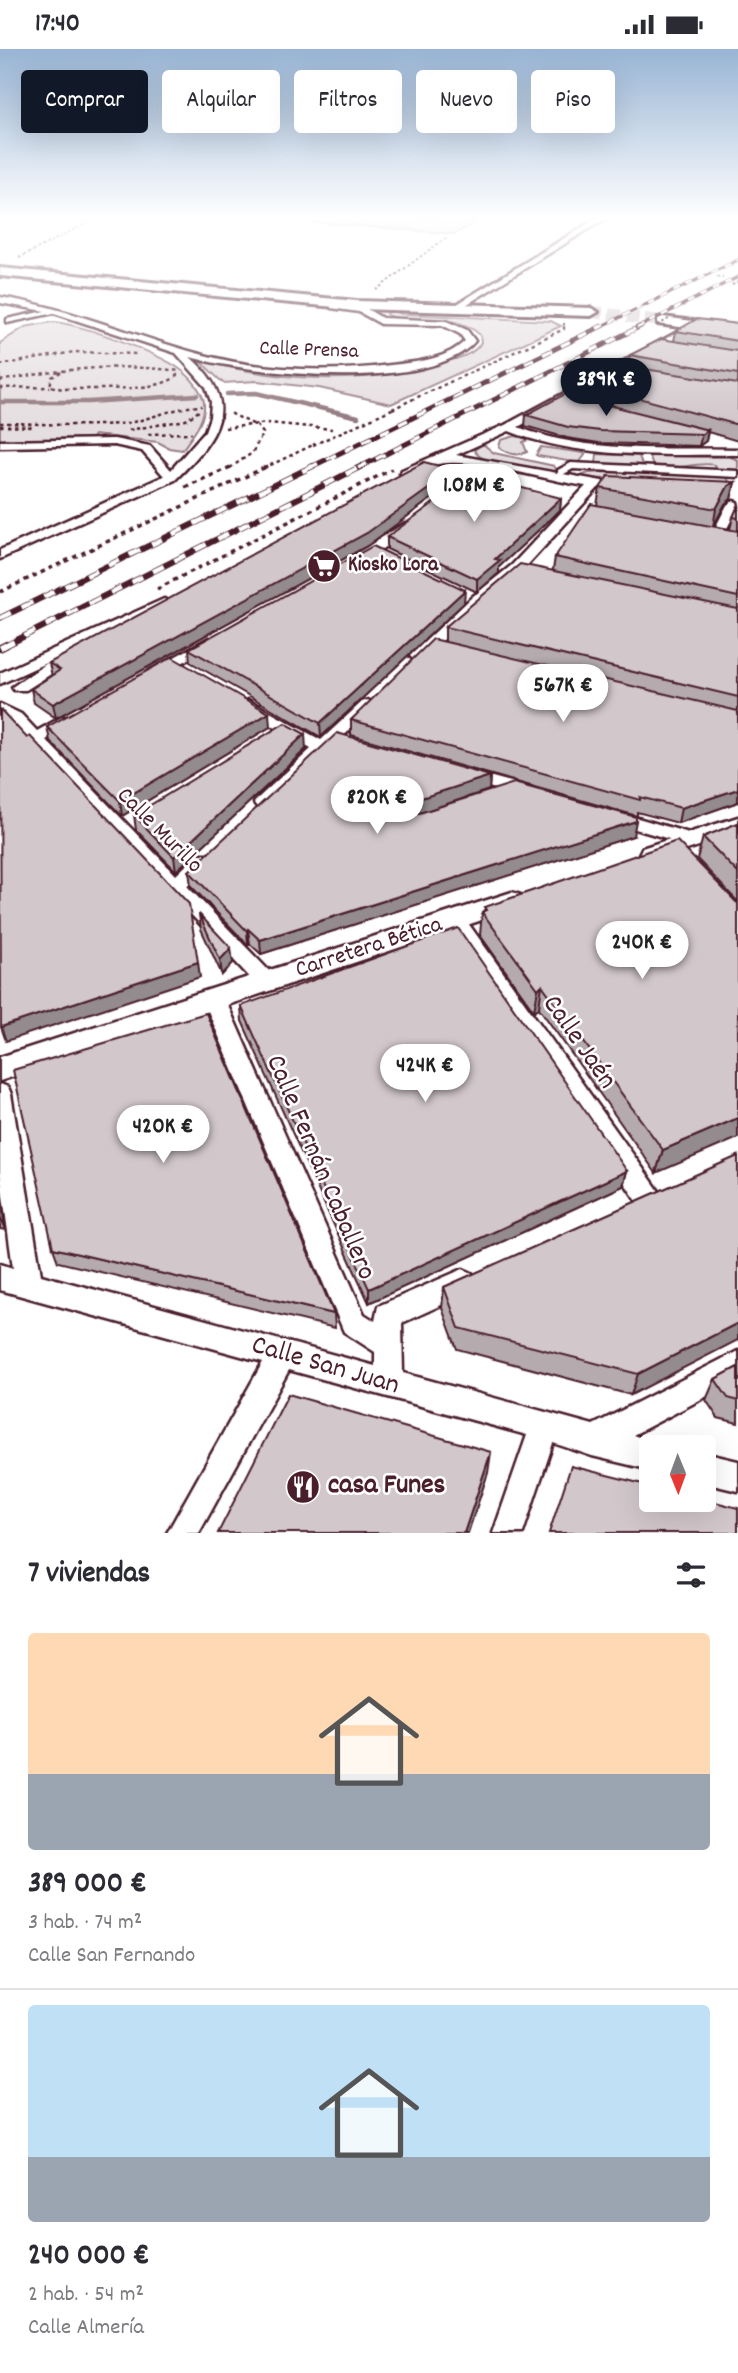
<!DOCTYPE html>
<html lang="es">
<head>
<meta charset="utf-8">
<style>
	:root { --surface:#fff; --page:#f2f2f3; --text:#2b2b33; --muted:#7c7c81; --line:#e1e1e2; --accent:#111827 }
	body { margin:0; font-family:Dekko,sans-serif; background:var(--page); color:var(--text); height:100vh; display:flex; flex-direction:column; font-size:26px; white-space:nowrap }
	* { box-sizing:border-box; margin:0 }
	p { font-size:23px; color:var(--muted) }
	.icon { flex:none; width:38px; height:38px; fill:none; stroke:currentColor; stroke-width:2; stroke-linecap:round; stroke-linejoin:round }
	.map { position:relative; height:1484px; overflow:hidden }
	.sheet { display:flex; flex-direction:column; background:var(--surface); flex:1 }
	.sheet>* { flex:none }
	.banner { position:absolute; left:21px; top:21px; width:696px; height:63px; display:flex; gap:14px }
	.needle { width:46px; rotate:179deg }
	.controls { position:absolute; left:639px; top:1386px; display:grid; gap:14px }
	.controls a { display:grid; place-items:center; width:77px; height:77px; border-radius:7px; background:var(--surface); box-shadow:0 7px 28px #0002; font-size:35px }
	.price { position:absolute; translate:-50% -60px; padding:0 16px; border-radius:24px; background:#fff; color:#222; font-size:23px; line-height:46px; filter:drop-shadow(0 2px 4px #0008) }
	.price::after { content:''; position:absolute; left:50%; top:42px; width:21px; height:16px; margin-left:-10px; background:inherit; clip-path:polygon(0 0,100% 0,50% 100%) }
	.price.current { background:var(--accent); color:#fff }
	ul { padding:0; list-style:none }
	li { display:grid; align-content:center; gap:14px; height:371px; padding:0 28px }
	li+li { border-top:2px solid var(--line) }
	li span { display:grid; place-items:center; height:217px; border-radius:7px; color:#555 }
	li>.icon { margin-inline-start:auto }
	span .icon { width:126px; height:126px; fill:#fffc; stroke-width:1 }
	li b { font-size:30px }
	h2 { display:flex; justify-content:space-between; align-items:center; height:84px; padding:0 28px; font-size:30px }
	.pill { padding:0 24px; border-radius:7px; background:var(--surface); box-shadow:0 7px 28px #0002; font-size:24px; line-height:63px }
	.pill.current { background:var(--accent); color:#fff }
	.status { display:flex; justify-content:space-between; align-items:center; height:49px; padding:0 35px; background:var(--surface); direction:ltr }
	.status svg { height:19px; fill:currentColor }
	.map>svg:first-child { display:block }
	.green { fill:#e5dee0; stroke:#987e86; stroke-width:2 }
	.lines { fill:none; stroke-linecap:round; stroke-linejoin:round }
	.stream { stroke:#91787e; stroke-width:4.5 }
	.secondary-tunnel { stroke:#dbd2d5; stroke-width:12; stroke-dasharray:12 6; stroke-linecap:butt }
	.pedestrian-casing { stroke:#4a1f2b; stroke-width:5 }
	.minor-casing { stroke:#4a1f2b; stroke-width:5 }
	.tertiary-casing { stroke:#4a1f2b; stroke-width:5 }
	.secondary-casing { stroke:#4a1f2b; stroke-width:6 }
	.path-far2 { stroke:#4a1f2b; stroke-width:2; stroke-dasharray:2.5 2.5; stroke-linecap:butt }
	.path-far1 { stroke:#4a1f2b; stroke-width:2.5; stroke-dasharray:3.5 3.5; stroke-linecap:butt }
	.path { stroke:#4a1f2b; stroke-width:3.5; stroke-dasharray:4.5 4.5; stroke-linecap:butt }
	.pedestrian { fill:#fff; fill-rule:evenodd }
	.minor { fill:#fff; fill-rule:evenodd }
	.tertiary { fill:#fff; fill-rule:evenodd }
	.secondary { fill:#fff; fill-rule:evenodd }
	.rail-far3-casing { stroke:#4a1f2b; stroke-width:3.5 }
	.rail-far2-casing { stroke:#4a1f2b; stroke-width:5 }
	.rail-far1-casing { stroke:#4a1f2b; stroke-width:6 }
	.rail-casing { stroke:#4a1f2b; stroke-width:8 }
	.rail-far3 { stroke:#fff; stroke-width:2.5; stroke-dasharray:7; stroke-linecap:butt }
	.rail-far2 { stroke:#fff; stroke-width:3.5; stroke-dasharray:10; stroke-linecap:butt }
	.rail-far1 { stroke:#fff; stroke-width:4.5; stroke-dasharray:12; stroke-linecap:butt }
	.rail { stroke:#fff; stroke-width:5; stroke-dasharray:15; stroke-linecap:butt }
	.path-bridge-far1 { stroke:#4a1f2b; stroke-width:2; stroke-dasharray:2.5 2.5; stroke-linecap:butt }
	.path-bridge { stroke:#4a1f2b; stroke-width:2.5; stroke-dasharray:3.5 3.5; stroke-linecap:butt }
	.wall { fill:#b5abaf; stroke:#4a1f2b; stroke-width:2 }
	.shaded-wall { fill:#938b8e; stroke:#4a1f2b; stroke-width:2 }
	.building { fill:#d2c7cb; stroke:#4a1f2b; stroke-width:2 }
	.labels { text-anchor:middle; dominant-baseline:central; stroke-width:5; stroke-linejoin:round; paint-order:stroke }
	.far-street-label { font-size:21px; fill:#4a1f2b; stroke:#fff }
	.far-poi-label { font-size:21px; font-weight:bold; fill:#4a1f2b; stroke:#fff; text-anchor:start }
	.street-label { font-size:24px; fill:#4a1f2b; stroke:#fff }
	.near-street-label { font-size:28px; fill:#4a1f2b; stroke:#fff }
	.near-poi-label { font-size:28px; font-weight:bold; fill:#4a1f2b; stroke:#fff; text-anchor:start }
</style>
</head>
<body>
<div class="status"><b>17:40</b><svg viewBox="0 0 49 12"><path d="M0 12V9h3v3zM5 12V6h3v6zM10 12V3h3v9zM15 12V0h3v12zM26 1h20v11H26zM47 4h2v5h-2z"/></svg></div>
<div class="map">
<svg width="738" height="1484" viewBox="0 0 738 1484">
	<rect width="100%" height="100%" fill="#fff"/>
	<filter id="ink" filterUnits="userSpaceOnUse"><feTurbulence type="fractalNoise" baseFrequency=".0143" numOctaves="2"/><feDisplacementMap in="SourceGraphic" scale="14" xChannelSelector="R" yChannelSelector="G"/><feConvolveMatrix kernelMatrix="1 2 1 2 8 2 1 2 1" color-interpolation-filters="sRGB"/></filter>
	<g filter="url(#ink)">
		<g class="green">
			<polygon points="256,168 483,168 455,185"/>
			<path d="M391,262L402,265L551,272L561,277L391,355L319,339L257,332L223,334L198,310C276,333 366,337 444,313C457,310 476,305 481,293L480,286C451,259 414,279 386,265Z"/>
			<path d="M52,273C77,273 169,307 187,326C193,331 203,345 204,353C206,372 192,387 182,401L169,399L158,393L94,386L92,389L0,391V294L25,278Z"/>
			<path d="M515,387L560,396L726,406L738,411V424L718,421L715,416C694,412 676,423 653,417L649,407L644,406L581,401L528,391L523,393L527,403C517,408 508,405 499,398L501,391Z"/>
			<path d="M483,395L494,404L554,417L557,422L551,427C533,423 482,417 474,401Z"/>
			<polygon points="541,398 584,404 585,406 579,414 538,407 536,406"/>
			<polygon points="597,405 639,407 642,416 599,415 596,414"/>
			<polygon points="640,422 725,428 730,433 573,429 589,424"/>
		</g>
		<g class="lines">
			<g class="stream">
				<polyline points="227,345 256,344 358,368"/>
				<polyline points="0,353 88,353 197,346"/>
			</g>
			<polyline class="secondary-tunnel" points="591,263 663,272"/>
			<g class="pedestrian-casing">
				<polygon id="pedestrian" points="571,414 738,422 738,428 573,420 564,425 558,425 558,421"/>
			</g>
			<g class="minor-casing">
				<g id="minor">
					<polygon points="599,168 608,168 456,262 449,260"/>
					<path d="M0,248C70,259 133,287 200,305C262,322 327,324 391,316C416,313 446,311 465,292L460,285L442,276L381,275L359,263L331,259V255L334,254L365,259L382,269L446,272L467,281L475,292C432,345 250,325 190,308C244,355 218,389 175,431L0,510V501L164,427L142,402L114,396L0,398V392L114,390L150,397L171,421L205,382L210,368L211,353L206,338L176,304L54,264L7,274V270L45,262L0,254Z"/>
					<path d="M696,273L699,274V278L518,378C587,405 665,398 738,400V406C662,405 581,411 509,382L456,406L602,432L608,436L598,439L522,522L482,554L423,610H413L410,607L413,604L472,548L512,516L586,437C550,433 461,404 432,417L492,433V439H484L427,422L425,420L406,428L400,424L402,421L505,376Z"/>
					<polygon points="733,452 737,453 738,458 724,485 723,488 713,488 712,485 727,456"/>
					<polygon points="405,474 410,475 410,481 361,514 351,514 351,508"/>
					<polygon points="164,550 171,554 169,557 73,602 79,606 76,609 26,641 14,641 12,638 50,612 0,635 0,624"/>
					<polygon points="209,589 216,593 214,596 162,625 157,627 149,622"/>
					<polygon points="248,651 321,691 362,653 368,651 376,656 269,758 257,758 254,754 257,750 311,700 242,659 240,656"/>
					<polygon points="0,655 21,665 37,682 62,668 74,668 76,671 74,674 46,691 176,826 198,805 212,805 214,810 212,815 187,837 273,926 276,932 273,938 266,940 259,938 9,671 0,666"/>
					<polygon points="470,722 533,739 536,743 527,749 464,731 461,727 464,723"/>
					<polygon points="614,762 699,787 702,791 699,795 693,797 608,772 605,768 608,764"/>
					<polygon points="456,865 463,867 659,1142 662,1150 659,1158 650,1161 641,1158 449,877 446,872 449,867"/>
					<polygon points="214,942 222,944 225,950 364,1265 375,1272 378,1257 463,1220 472,1224 476,1233 472,1242 402,1274 403,1324 593,1376 738,1302 738,1331 633,1386 661,1396 662,1398 651,1398 651,1421 592,1407 553,1394 523,1484 493,1484 527,1386 289,1321 199,1484 167,1484 263,1313 0,1241 0,1215 13,1219 0,1125 0,1035 8,1038 11,1045 41,1226 375,1317 375,1303 344,1283 203,950 206,944"/>
					<polygon points="704,1404 738,1412 738,1442 704,1434"/>
				</g>
			</g>
			<g class="tertiary-casing">
				<g id="tertiary">
					<polygon points="738,768 738,784 651,813 642,811 639,805 642,799"/>
					<polygon points="512,843 521,846 525,852 521,858 0,1032 0,1008"/>
				</g>
			</g>
			<g class="secondary-casing">
				<g id="secondary">
					<polygon points="0,219 357,252 591,259 598,263 591,267 357,260 0,227"/>
					<polygon points="663,268 738,278 738,286 658,275 658,269"/>
				</g>
			</g>
			<g class="path-far2">
				<polyline points="378,168 404,169"/>
				<polyline points="19,209 99,168"/>
				<polyline points="717,228 723,229"/>
				<polyline points="732,236 738,233"/>
				<polyline points="376,241 448,187"/>
				<polyline points="564,274 564,279"/>
			</g>
			<g class="path-far1">
				<polyline points="0,316 74,303 138,305"/>
				<path d="M61,323L52,328L50,337L63,340C87,339 163,344 177,326L174,323"/>
				<path d="M0,332C60,320 118,314 179,322"/>
				<polyline points="0,339 50,338"/>
				<polyline points="392,360 564,280 564,277"/>
				<path d="M0,374C42,374 85,379 127,374C153,370 176,357 202,357"/>
				<polyline points="0,377 34,378"/>
				<polyline points="225,379 268,374 332,380"/>
				<polyline points="129,381 186,371 200,361"/>
				<polyline points="148,385 192,384"/>
				<polyline points="230,419 252,404 263,384 257,377 230,364"/>
				<polyline points="264,419 313,396"/>
			</g>
			<g class="path">
				<polyline points="185,438 233,417"/>
				<polyline points="157,540 392,420"/>
				<polyline points="0,543 268,417"/>
			</g>
			<use href="#pedestrian" class="pedestrian"/>
			<use href="#minor" class="minor"/>
			<use href="#tertiary" class="tertiary"/>
			<use href="#secondary" class="secondary"/>
			<g class="rail-far3-casing">
				<g id="rail-far3">
					<polyline points="598,279 738,211"/>
					<polyline points="637,279 738,228"/>
				</g>
			</g>
			<g class="rail-far2-casing">
				<g id="rail-far2">
					<polyline points="309,419 602,277"/>
					<polyline points="358,419 641,277"/>
				</g>
			</g>
			<g class="rail-far1-casing">
				<g id="rail-far1">
					<polyline points="0,569 313,417"/>
					<polyline points="3,598 362,417"/>
				</g>
			</g>
			<g class="rail-casing">
				<polyline id="rail" points="0,599 6,596"/>
			</g>
			<use href="#rail-far3" class="rail-far3"/>
			<use href="#rail-far2" class="rail-far2"/>
			<use href="#rail-far1" class="rail-far1"/>
			<use href="#rail" class="rail"/>
			<polyline class="path-bridge-far1" points="658,276 672,268"/>
			<polyline class="path-bridge" points="313,396 392,360"/>
		</g>
		<g class="wall">
			<polygon points="738,275 738,392 708,383 706,392 699,397 599,394 567,389 525,377 526,366 615,357 578,347 580,333 628,317 630,306 674,292 676,282"/>
			<polygon points="454,433 367,497 56,669 34,654 31,640 52,627 49,614"/>
			<polygon points="735,433 731,450 725,455 713,477 730,480 733,468 738,457 738,753 678,774 637,763 637,767 351,686 351,671 445,592 445,578 553,521 555,508 597,456 600,439"/>
			<polygon points="561,449 560,461 499,518 499,524 477,543 387,500 387,488"/>
			<polygon points="464,554 321,688 190,613 189,600"/>
			<polygon points="47,678 270,678 122,767 50,692"/>
			<polygon points="306,700 176,822 136,781 134,766"/>
			<polygon points="490,727 489,741 633,787 261,905 250,895 248,896 191,837 189,822"/>
			<polygon points="738,774 738,853 697,810 703,788"/>
			<polygon points="736,853 656,1124 539,959 534,962 480,886 482,863 485,862 485,858"/>
			<polygon points="199,865 233,914 222,926 201,880"/>
			<polygon points="241,957 627,1122 623,1137 369,1254 242,972"/>
			<polygon points="738,1107 631,1346 457,1300 442,1259 444,1238"/>
			<polygon points="0,1136 5,1181 0,1180"/>
			<polygon points="53,1199 334,1265 335,1279 58,1213"/>
			<polygon points="738,1318 738,1374 718,1369 706,1351 715,1330"/>
		</g>
		<g class="shaded-wall">
			<polygon points="708,381 706,392 699,397 702,385"/>
			<polygon points="455,421 454,433 367,497 56,669 53,655"/>
			<polygon points="735,433 731,450 725,455 713,478 716,460 728,437"/>
			<polygon points="561,449 560,461 499,518 499,524 477,543 477,530 495,510"/>
			<polygon points="465,541 464,554 321,688 320,674"/>
			<polygon points="269,664 270,678 122,767 120,752"/>
			<polygon points="305,685 306,700 176,822 174,808"/>
			<polygon points="490,727 489,741 396,772 393,763 396,757"/>
			<polygon points="738,740 738,753 678,774 681,759"/>
			<polygon points="636,772 633,787 261,905 260,891"/>
			<polygon points="248,880 250,895 248,896 247,882"/>
			<polygon points="231,899 233,914 222,926 220,911"/>
			<polygon points="198,913 200,928 6,992 1,978"/>
			<polygon points="542,936 539,959 534,962 538,940"/>
			<polygon points="738,1069 738,1089 656,1124 663,1101"/>
			<polygon points="627,1122 623,1137 369,1254 369,1240"/>
			<polygon points="0,1136 5,1181 0,1168"/>
			<polygon points="738,1274 738,1291 631,1346 638,1325"/>
			<polygon points="491,1403 488,1424 468,1484 464,1484"/>
		</g>
		<g class="building">
			<polygon points="697,270 738,275 738,292 676,282"/>
			<polygon points="661,290 738,302 738,325 630,306"/>
			<polygon points="614,315 738,335 738,376 580,333"/>
			<polygon points="565,345 708,381 702,385 600,382 568,378 526,366"/>
			<polygon points="424,413 455,421 367,484 53,655 31,640 60,621 49,614"/>
			<polygon points="472,426 561,449 495,510 500,511 477,530 387,488"/>
			<polygon points="608,427 735,433 728,437 716,460 600,439"/>
			<polygon points="591,455 738,482 738,548 555,508"/>
			<polygon points="738,457 738,469 733,468"/>
			<polygon points="373,497 465,541 320,674 189,600"/>
			<polygon points="520,515 738,560 738,648 445,578"/>
			<polygon points="433,590 738,662 738,740 681,759 640,748 640,751 351,671"/>
			<polygon points="172,608 269,664 120,752 47,678"/>
			<polygon points="0,660 27,689 30,687 189,855 198,913 1,978"/>
			<polygon points="285,674 305,685 174,808 134,766"/>
			<polygon points="337,684 490,727 396,757 393,763 401,770 514,734 636,768 636,772 260,891 248,880 247,882 189,822"/>
			<polygon points="738,774 738,824 703,788"/>
			<polygon points="677,792 736,853 738,854 738,1069 663,1101 542,936 538,940 482,863 487,861 485,858"/>
			<polygon points="199,865 231,899 220,911"/>
			<polygon points="458,879 627,1122 369,1240 241,957"/>
			<polygon points="206,964 334,1265 53,1199 13,1021"/>
			<polygon points="738,1107 738,1274 638,1325 459,1279 444,1238"/>
			<polygon points="738,1318 738,1352 728,1349 715,1330"/>
			<polygon points="288,1345 491,1403 464,1484 218,1484"/>
			<polygon points="571,1417 651,1437 651,1451 704,1450 738,1459 738,1484 549,1484"/>
		</g>
	</g>
	<linearGradient id="sky" x2="0" y2="1"><stop stop-color="#98b4d4"/><stop offset="0.45" stop-color="#fff"/><stop offset="1" stop-color="#fff" stop-opacity="0"/></linearGradient>
	<rect width="738" height="375" fill="url(#sky)"/>
	<defs>
		<g id="supermarket-disc" transform="scale(1.75)"><circle r="9.5" fill="#4a1f2b" stroke="#fff"/><path d="M-6-5.5h2.5l.6 2H6L4.5 2H-2.5L-4.4-4H-6ZM-1.5 3.2a1.3 1.3 0 1 0 .1 0ZM3 3.2a1.3 1.3 0 1 0 .1 0Z" fill="#fff"/></g>
		<g id="restaurant-disc" transform="scale(1.75)"><circle r="9.5" fill="#4a1f2b" stroke="#fff"/><path d="M-5-6h1v4h1v-4h1v4h1v-4h1v5L-1.5 .5V6h-2V.5L-5-1ZM5-6V6H3V1.5H1.5Q1.5-4 5-6Z" fill="#fff"/></g>
	</defs>
	<g fill-rule="evenodd">
		<use href="#supermarket-disc" x="324" y="517"/>
		<use href="#restaurant-disc" x="303" y="1438"/>
	</g>
	<g class="labels">
		<g class="far-street-label">
			<text transform="translate(309 302) rotate(2)">Calle Prensa</text>
		</g>
		<g class="far-poi-label">
			<text x="348" y="517">Kiosko Lora</text>
		</g>
		<g class="street-label">
			<text transform="translate(159 782) rotate(45)">Calle Murillo</text>
			<text transform="translate(369 899) rotate(-18)">Carretera Bética</text>
		</g>
		<g class="near-street-label">
			<text transform="translate(578 994) rotate(55)">Calle Jaén</text>
			<text transform="translate(319 1119) rotate(67)">Calle Fernán Caballero</text>
			<text transform="translate(325 1318) rotate(16)">Calle San Juan</text>
		</g>
		<g class="near-poi-label">
			<text x="328" y="1438">casa Funes</text>
		</g>
	</g>
</svg>
<div class="controls">
<a><svg class="needle" viewBox="-14 -14 28 28"><path d="M0-13l5 13h-10z" fill="#e53935"/><path d="M0 13l5-13h-10z" fill="#7c7c81"/></svg></a>
</div>
<b class="price current" style="left:606px;top:369px">389K €</b>
<b class="price" style="left:474px;top:475px">1.08M €</b>
<b class="price" style="left:563px;top:675px">567K €</b>
<b class="price" style="left:377px;top:787px">820K €</b>
<b class="price" style="left:642px;top:932px">240K €</b>
<b class="price" style="left:425px;top:1055px">424K €</b>
<b class="price" style="left:163px;top:1116px">420K €</b>
<div class="banner">
<a class="pill current">Comprar</a>
<a class="pill">Alquilar</a>
<a class="pill">Filtros</a>
<a class="pill">Nuevo</a>
<a class="pill">Piso</a>
</div>
</div>
<section class="sheet">
<h2>7 viviendas<svg class="icon" aria-label="filters" viewBox="0 0 24 24"><path d="M4 7h16M4 17h16"/><circle cx="9" cy="7" r="2"/><circle cx="15" cy="17" r="2"/></svg></h2>
<ul>
<li><span style="background:linear-gradient(#ffd9b3 65%,#9aa5b1 0)"><svg class="icon" aria-label="home" viewBox="0 0 24 24"><path d="M3 11l9-7 9 7M6 9v11h12V9"/></svg></span><div><b>389 000 €</b><p>3 hab. · 74 m²</p><p>Calle San Fernando</p></div></li>
<li><span style="background:linear-gradient(#bfe0f5 70%,#9aa5b1 0)"><svg class="icon" aria-label="home" viewBox="0 0 24 24"><path d="M3 11l9-7 9 7M6 9v11h12V9"/></svg></span><div><b>240 000 €</b><p>2 hab. · 54 m²</p><p>Calle Almería</p></div></li>
</ul>
</section>
</body>
</html>
